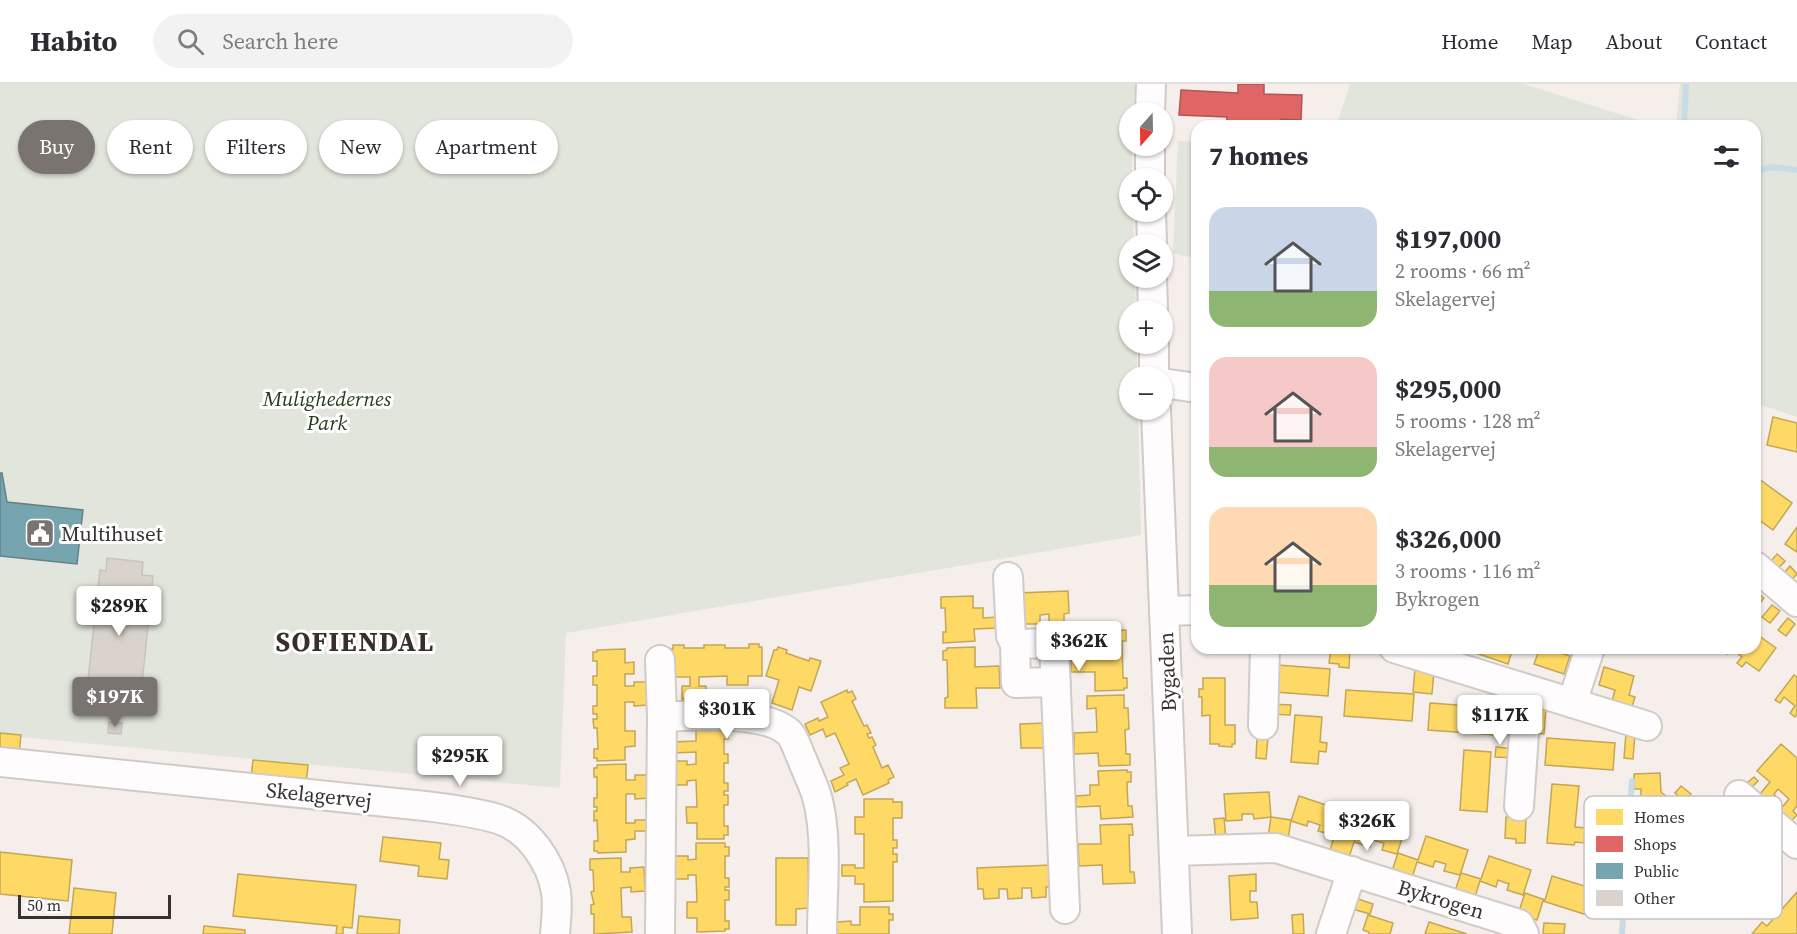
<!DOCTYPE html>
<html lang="en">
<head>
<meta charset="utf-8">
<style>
	:root { --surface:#fff; --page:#f2f2f3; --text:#2b2b33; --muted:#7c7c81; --line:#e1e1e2; --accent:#7a7470 }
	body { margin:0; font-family:"Source Serif 4",serif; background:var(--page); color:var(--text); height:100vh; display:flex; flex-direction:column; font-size:22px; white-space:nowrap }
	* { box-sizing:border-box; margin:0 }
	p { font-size:20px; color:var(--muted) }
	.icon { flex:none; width:33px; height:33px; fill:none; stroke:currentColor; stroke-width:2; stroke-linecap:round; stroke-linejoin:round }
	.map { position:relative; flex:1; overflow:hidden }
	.panel { position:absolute; left:1191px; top:36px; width:570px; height:534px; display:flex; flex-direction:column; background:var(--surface); border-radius:18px; box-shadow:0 2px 4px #0004 }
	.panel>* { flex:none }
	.guide { position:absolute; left:18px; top:36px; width:570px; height:54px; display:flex; gap:12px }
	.needle { width:39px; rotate:200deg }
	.tools { position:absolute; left:1119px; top:18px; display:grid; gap:12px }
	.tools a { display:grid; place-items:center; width:54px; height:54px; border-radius:50%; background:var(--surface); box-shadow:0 2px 4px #0004; font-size:30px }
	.scale { position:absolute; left:18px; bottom:15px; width:153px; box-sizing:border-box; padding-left:6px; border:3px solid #37322f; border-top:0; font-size:16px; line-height:21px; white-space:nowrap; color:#37322f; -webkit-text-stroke:4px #fff; paint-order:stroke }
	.price { position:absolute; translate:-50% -51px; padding:0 14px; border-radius:6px; background:#fff; color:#222; font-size:20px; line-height:39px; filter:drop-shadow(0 2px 3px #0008) }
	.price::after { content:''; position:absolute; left:50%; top:36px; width:18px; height:14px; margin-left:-9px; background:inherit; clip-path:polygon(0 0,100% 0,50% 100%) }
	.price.active { background:var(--accent); color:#fff }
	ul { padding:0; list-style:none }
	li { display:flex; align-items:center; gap:18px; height:150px; padding:0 18px }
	li span { display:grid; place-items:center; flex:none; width:168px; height:120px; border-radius:18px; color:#555 }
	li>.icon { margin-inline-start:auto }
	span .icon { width:72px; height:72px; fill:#fffc; stroke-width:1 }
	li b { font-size:26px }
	h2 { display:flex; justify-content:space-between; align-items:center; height:72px; padding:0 18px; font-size:26px }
	.tag { padding:0 21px; border-radius:27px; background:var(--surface); box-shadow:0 2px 4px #0004; font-size:21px; line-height:54px }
	.tag.active { background:var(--accent); color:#fff }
	header { display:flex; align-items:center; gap:36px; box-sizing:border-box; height:84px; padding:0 30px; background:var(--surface); border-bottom:2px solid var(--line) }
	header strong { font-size:28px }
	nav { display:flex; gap:33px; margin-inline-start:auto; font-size:21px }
	.search { width:420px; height:54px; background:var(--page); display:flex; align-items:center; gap:15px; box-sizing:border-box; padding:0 21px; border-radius:33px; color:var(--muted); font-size:22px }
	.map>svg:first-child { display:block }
	.green { fill:#e2e5db }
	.homes { fill:#ffd966; stroke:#c3a756; stroke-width:1.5 }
	.shops { fill:#e06666; stroke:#ad5656; stroke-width:1.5 }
	.public { fill:#76a5af; stroke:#638289; stroke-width:1.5 }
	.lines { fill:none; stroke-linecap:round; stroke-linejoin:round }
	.stream { stroke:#c8dce7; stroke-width:6 }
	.building { fill:#dad2cc; stroke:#c8c3bf; stroke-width:1.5 }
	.minor-casing { stroke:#d1cbc8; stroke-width:32 }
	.minor { stroke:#fefcfc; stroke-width:28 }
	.labels { text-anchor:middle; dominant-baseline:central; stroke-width:6; stroke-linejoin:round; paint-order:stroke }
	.park-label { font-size:21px; font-style:italic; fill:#243f18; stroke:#fff }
	.poi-label { font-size:21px; fill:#37322f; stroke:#fff; text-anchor:start }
	.street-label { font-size:21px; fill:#37322f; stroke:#fff }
	.district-label { font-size:27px; font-weight:bold; letter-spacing:1.5px; fill:#392f2a; stroke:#fff }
	.key { fill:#fff; stroke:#c3c2c1; stroke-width:1.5 }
	.key-label { font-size:16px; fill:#37322f }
</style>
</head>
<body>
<header>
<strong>Habito</strong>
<div class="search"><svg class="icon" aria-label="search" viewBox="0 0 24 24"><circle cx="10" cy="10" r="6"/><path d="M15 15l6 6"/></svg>Search here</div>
<nav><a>Home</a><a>Map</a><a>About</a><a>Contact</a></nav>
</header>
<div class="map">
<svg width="1797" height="850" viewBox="0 0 1797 850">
	<rect width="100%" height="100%" fill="#f5eeea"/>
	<g class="green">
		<polygon points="0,0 1136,0 1134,28 1130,28 1130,62 1132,62 1132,94 1130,94 1130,128 1133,128 1134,160 1130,160 1130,194 1135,194 1136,226 1130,226 1130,260 1137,260 1137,292 1130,292 1130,326 1138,326 1141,451 566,549 560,704 0,651"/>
		<polygon points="1350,0 1524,0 1657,42 1336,42"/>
		<polygon points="1680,0 1797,0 1797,333 1755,319 1755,42 1676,42"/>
		<polygon points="1178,57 1197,58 1197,175 1173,169"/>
	</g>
	<g class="homes">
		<polygon points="1773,333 1797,339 1797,368 1767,361"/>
		<polygon points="1755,392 1792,419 1773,446 1755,433"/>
		<polygon points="1797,443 1797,468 1785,460"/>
		<polygon points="1777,470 1785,477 1775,488 1767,482"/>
		<polygon points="1790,482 1797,490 1788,500 1780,494"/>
		<polygon points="1068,507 1069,529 1064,530 1064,539 1049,539 1049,530 1040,531 1040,540 1025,540 1025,531 1019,531 1018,509"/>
		<polygon points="1757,508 1764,514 1755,525 1755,510"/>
		<polygon points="973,512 973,524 983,524 983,534 998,533 998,544 974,545 975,557 943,559 943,548 946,548 945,524 941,524 941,513"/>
		<polygon points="1772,521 1780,527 1770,539 1762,533"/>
		<polygon points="1788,534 1795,540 1786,552 1778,546"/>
		<polygon points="1126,546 1126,557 1122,557 1123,594 1127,594 1127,604 1124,604 1124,606 1095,607 1095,588 1071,588 1071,567 1094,567 1093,547"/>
		<polygon points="1755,549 1776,564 1759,587 1746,578 1742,583 1737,579 1742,573 1731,565 1727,570 1722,566 1724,564 1755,564"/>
		<polygon points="749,560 759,560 759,563 762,563 762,592 748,592 748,601 727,601 727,592 699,593 699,602 706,602 706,615 682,615 682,602 690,602 690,593 670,593 670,565 673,565 673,561 684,561 684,564 704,564 704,561 725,561 725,564 749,564"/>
		<polygon points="778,563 787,566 786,569 809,577 810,574 821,577 811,607 799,603 792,626 772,619 779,596 766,592 774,566 777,566"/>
		<polygon points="975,563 975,583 999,582 1000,604 976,604 977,624 945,624 945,614 948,613 947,576 943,576 943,567 947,566 947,564"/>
		<polygon points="1331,564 1350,564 1349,584 1339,583 1339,580 1329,579"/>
		<polygon points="1471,564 1513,564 1508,580 1470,567"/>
		<polygon points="1522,564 1545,564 1570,572 1564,590 1534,580 1538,569"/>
		<polygon points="1617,564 1638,564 1638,568 1617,567"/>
		<polygon points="625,565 625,579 634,578 634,590 625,590 625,602 634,602 634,598 648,598 649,621 634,622 634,618 625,618 625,647 635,647 635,662 625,663 625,676 597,677 597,674 594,674 594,665 598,665 597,644 594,644 593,635 597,635 597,630 593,630 593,622 597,622 597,601 593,601 593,592 597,592 597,577 593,577 593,568 597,568 597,566"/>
		<polygon points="1277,581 1330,585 1328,612 1275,608"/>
		<polygon points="1604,583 1634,592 1629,611 1635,613 1632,623 1612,617 1615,606 1599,601"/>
		<polygon points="1415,584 1434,586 1432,610 1413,608"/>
		<polygon points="1794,591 1797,593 1797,630 1795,633 1790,629 1795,622 1784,613 1780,619 1775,616"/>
		<polygon points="1203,594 1225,594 1225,641 1235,641 1235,660 1232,660 1232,663 1219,662 1219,660 1210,660 1210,631 1202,632 1202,613 1199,613 1199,605 1203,605"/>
		<polygon points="847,606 848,609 852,607 856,615 852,617 864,642 867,641 871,649 867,650 869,654 872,653 876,661 873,663 882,684 888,681 894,693 888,696 889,699 863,711 856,695 847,699 848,701 835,708 831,697 844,691 840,684 849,680 835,649 826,653 823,645 810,651 805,640 818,634 819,637 828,633 821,618"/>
		<polygon points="1346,606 1414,610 1412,637 1344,632"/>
		<polygon points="1124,611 1124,624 1128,624 1129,645 1125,646 1126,670 1130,670 1130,681 1099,682 1098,669 1074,670 1074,649 1097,648 1096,624 1087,625 1087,612"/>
		<polygon points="1504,611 1516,612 1514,638 1501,637"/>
		<polygon points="1430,619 1498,624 1496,651 1428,646"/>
		<polygon points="1269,620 1291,621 1290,631 1269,630"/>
		<polygon points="1536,623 1546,624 1544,650 1535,649"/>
		<polygon points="1295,631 1322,633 1320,658 1327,659 1326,668 1319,667 1318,680 1291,678"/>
		<polygon points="1046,639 1047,664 1021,664 1020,640"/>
		<polygon points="696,644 728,646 728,655 724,655 724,670 728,670 728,679 724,679 724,699 728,699 728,707 724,707 724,711 728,711 728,721 724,721 724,742 728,742 728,751 724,751 724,755 697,755 697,739 687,739 686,723 697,723 696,696 687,697 687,701 673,701 673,677 687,677 687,681 696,680 696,668 673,669 673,658 696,657"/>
		<polygon points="0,649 21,651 19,670 0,668"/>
		<polygon points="1626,649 1635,650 1633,675 1624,674"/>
		<polygon points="1257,654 1268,654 1266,675 1256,674"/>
		<polygon points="1547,654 1615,659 1613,686 1545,681"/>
		<polygon points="1781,660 1797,674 1797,722 1793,727 1797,731 1791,737 1779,727 1789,715 1778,705 1774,710 1777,714 1772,720 1760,710 1770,698 1757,687"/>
		<polygon points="1496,663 1515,665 1514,674 1495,673"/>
		<polygon points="1464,666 1491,668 1487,728 1460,726"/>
		<polygon points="253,676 308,681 306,700 251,695"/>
		<polygon points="626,680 626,696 635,696 635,691 649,691 649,714 635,715 635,710 626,710 626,739 635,739 635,736 649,736 649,747 635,747 635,755 626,756 626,768 598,769 597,767 594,767 594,757 598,757 597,736 594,737 594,727 597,727 597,723 594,723 594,714 597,714 597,693 594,693 594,684 597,684 597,681"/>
		<polygon points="1127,686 1127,688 1131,688 1131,698 1127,698 1128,722 1132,722 1133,733 1101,735 1100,722 1076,723 1076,712 1090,711 1090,701 1099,701 1098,687"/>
		<polygon points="1660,689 1661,708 1679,723 1683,718 1705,737 1701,741 1719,757 1701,779 1641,729 1641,705 1634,705 1634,690"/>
		<polygon points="1754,693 1758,697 1752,703 1747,699"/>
		<polygon points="1552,700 1579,702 1575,743 1586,744 1584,759 1575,758 1574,761 1547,759"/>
		<polygon points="1681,702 1691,710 1685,718 1675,709"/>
		<polygon points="1269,708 1271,733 1254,735 1253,730 1242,730 1242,736 1226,737 1224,710"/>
		<polygon points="1299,712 1341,726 1333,751 1318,747 1320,741 1308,737 1307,742 1291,737"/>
		<polygon points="864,715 893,715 893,718 902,718 902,734 893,734 893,756 897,756 897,764 893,764 893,770 897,770 897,778 893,778 893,817 864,818 864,800 855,800 855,792 842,792 842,781 855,781 855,784 864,784 864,750 855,750 855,733 864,733"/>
		<polygon points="1271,733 1291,736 1288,756 1268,754"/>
		<polygon points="1363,733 1405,745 1397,770 1382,766 1384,759 1372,756 1370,763 1354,758 1348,776 1329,770 1335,749 1355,756"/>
		<polygon points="1506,733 1526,733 1525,759 1516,759 1516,755 1505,754"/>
		<polygon points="1224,734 1226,756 1216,757 1214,735"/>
		<polygon points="1132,740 1133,751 1129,751 1130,788 1134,788 1135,799 1103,800 1102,781 1079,782 1078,760 1101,760 1100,741"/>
		<polygon points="1426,752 1468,766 1460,791 1444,787 1446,780 1435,777 1433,783 1417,778 1411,797 1391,790 1398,769 1418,776"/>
		<polygon points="383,753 441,759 439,775 449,776 447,795 418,792 419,782 380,777"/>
		<polygon points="696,759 725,759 725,763 729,763 729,772 725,772 725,794 729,794 729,803 725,803 725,806 729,806 729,816 725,816 725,837 729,837 729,845 725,845 725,847 697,848 697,834 687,834 687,818 697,818 696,791 688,791 688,795 674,795 673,772 688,772 688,776 696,775"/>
		<polygon points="0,768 72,776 68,817 0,810"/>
		<polygon points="1489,772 1531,786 1523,811 1507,806 1509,800 1498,796 1496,803 1480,797 1474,816 1454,810 1461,789 1481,795"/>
		<polygon points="621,774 621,788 630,788 630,784 644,783 645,807 631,808 631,803 621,804 622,833 631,833 632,848 594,850 594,830 591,830 591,821 594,820 591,808 594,807 593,786 590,786 590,775"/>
		<polygon points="776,774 808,774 809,824 796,825 796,841 776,841"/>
		<polygon points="1051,781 1052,803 1046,803 1046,813 1032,814 1031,804 1022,804 1022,814 1008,815 1007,805 999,805 999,814 984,815 983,805 978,805 977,784"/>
		<polygon points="238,790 356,801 352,844 343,843 343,850 336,850 337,842 233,832"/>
		<polygon points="1256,790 1256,807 1250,807 1250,818 1257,818 1258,834 1231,836 1229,792"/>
		<polygon points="1552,792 1594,805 1587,831 1543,817 1537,836 1518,830 1525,809 1545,816"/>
		<polygon points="74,804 116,809 112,850 69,850"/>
		<polygon points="1797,808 1797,850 1752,850 1762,838 1767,842"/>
		<polygon points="1352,813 1373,820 1370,830 1349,824"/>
		<polygon points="860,823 889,823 889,830 893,830 893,836 889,836 889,850 837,850 837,838 851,837 851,841 860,841"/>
		<polygon points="1303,830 1304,850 1293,850 1292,831"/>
		<polygon points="1368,831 1393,839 1390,850 1369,850 1369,848 1363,846"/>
		<polygon points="359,832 400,836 399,850 357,850"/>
		<polygon points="1429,838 1467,850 1425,850"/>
		<polygon points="1544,839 1565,840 1564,850 1543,850"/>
		<polygon points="204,842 245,846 245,850 203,850"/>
	</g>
	<polygon class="shops" points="1238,0 1264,0 1264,10 1302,11 1301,36 1281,35 1281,42 1226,42 1227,33 1179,31 1181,6 1238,9"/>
	<polygon class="public" points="0,389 2,389 7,418 83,426 77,480 0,472"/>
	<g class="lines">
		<g class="stream">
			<polyline points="1684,42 1686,0"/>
			<polyline points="1755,87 1773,83 1797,86"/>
			<polyline points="1622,850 1632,697"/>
		</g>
	</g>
	<g class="building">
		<polygon points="107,474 143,478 142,491 153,492 140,620 125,618 124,630 91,627 92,615 86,614 100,486 106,487"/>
		<polygon points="109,638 122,639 121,650 108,649"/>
	</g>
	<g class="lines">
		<g class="minor-casing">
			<g id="minor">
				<polyline points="1150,28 1151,0"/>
				<polyline points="1150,62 1150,94"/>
				<polyline points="1151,128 1152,160"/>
				<polyline points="1152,194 1153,226"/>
				<polyline points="1154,260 1154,292"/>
				<polyline points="1162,299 1197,304"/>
				<polyline points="1156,326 1177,850"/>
				<polyline points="1755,482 1797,518"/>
				<polyline points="1008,493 1011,552 1015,560"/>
				<polyline points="1164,527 1197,526"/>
				<polyline points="1394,564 1647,642"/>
				<polyline points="660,576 662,633"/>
				<polyline points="1056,598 1016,599 1015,560 1054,559 1065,825"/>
				<polyline points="1572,619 1590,564"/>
				<polyline points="1263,641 1265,564"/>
				<path d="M0,678L425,722C449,725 475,728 498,735C529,745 551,778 556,808C558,821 556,837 555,850"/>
				<polyline points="1739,711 1797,760"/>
				<polyline points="1519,722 1527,606"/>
				<polyline points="1174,767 1276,764 1519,840 1524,850"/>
				<path d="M660,850L662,633C693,631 762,627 787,647C794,652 798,667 802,675C807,689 815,703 818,717C828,757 822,809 822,850"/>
				<polyline points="1331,850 1352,787"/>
			</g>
		</g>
		<use href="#minor" class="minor"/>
	</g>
	<defs>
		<g id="civic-square" transform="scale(1.5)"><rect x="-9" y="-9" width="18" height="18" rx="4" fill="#7a7470" stroke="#fff"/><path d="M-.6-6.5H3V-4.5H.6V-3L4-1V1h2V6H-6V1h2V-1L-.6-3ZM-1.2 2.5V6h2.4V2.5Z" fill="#fff"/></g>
	</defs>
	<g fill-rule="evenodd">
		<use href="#civic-square" x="40" y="449"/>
	</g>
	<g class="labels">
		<g class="park-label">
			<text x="327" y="314">Mulighedernes<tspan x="327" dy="24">Park</tspan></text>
		</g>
		<g class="poi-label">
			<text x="61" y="449">Multihuset</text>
		</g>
		<g class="street-label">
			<text transform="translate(1167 588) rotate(-92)">Bygaden</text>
			<text transform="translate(319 711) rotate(6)">Skelagervej</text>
			<text transform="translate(1441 815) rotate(17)">Bykrogen</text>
		</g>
		<g class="district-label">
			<text x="355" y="557">SOFIENDAL</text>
		</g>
	</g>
	<rect x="1584" y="712" width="198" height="123" rx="9" class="key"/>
	<rect x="1596" y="725" width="27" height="16" fill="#ffd966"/>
	<rect x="1596" y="752" width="27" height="16" fill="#e06666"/>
	<rect x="1596" y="779" width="27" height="16" fill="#76a5af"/>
	<rect x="1596" y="806" width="27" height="16" fill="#dad2cc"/>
	<g class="key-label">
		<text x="1634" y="739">Homes</text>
		<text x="1634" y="766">Shops</text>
		<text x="1634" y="793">Public</text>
		<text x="1634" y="820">Other</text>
	</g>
</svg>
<div class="tools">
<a><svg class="needle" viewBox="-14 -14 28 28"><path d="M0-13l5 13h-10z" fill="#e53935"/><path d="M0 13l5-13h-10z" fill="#7c7c81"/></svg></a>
<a><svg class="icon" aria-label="locate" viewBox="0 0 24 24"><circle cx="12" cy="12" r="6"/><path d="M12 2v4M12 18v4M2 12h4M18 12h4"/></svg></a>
<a><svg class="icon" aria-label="layers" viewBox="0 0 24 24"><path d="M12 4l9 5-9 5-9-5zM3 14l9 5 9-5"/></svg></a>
<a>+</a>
<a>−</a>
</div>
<div class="scale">50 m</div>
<b class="price" style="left:119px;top:553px">$289K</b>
<b class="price" style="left:1079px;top:588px">$362K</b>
<b class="price active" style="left:115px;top:644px">$197K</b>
<b class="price" style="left:727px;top:656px">$301K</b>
<b class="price" style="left:1500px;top:662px">$117K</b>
<b class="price" style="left:460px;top:703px">$295K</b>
<b class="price" style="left:1367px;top:768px">$326K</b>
<div class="guide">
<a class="tag active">Buy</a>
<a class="tag">Rent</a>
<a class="tag">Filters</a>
<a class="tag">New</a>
<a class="tag">Apartment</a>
</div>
<section class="panel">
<h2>7 homes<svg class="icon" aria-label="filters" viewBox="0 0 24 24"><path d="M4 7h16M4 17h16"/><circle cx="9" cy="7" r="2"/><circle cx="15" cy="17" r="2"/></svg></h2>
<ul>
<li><span style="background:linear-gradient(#c9d6e8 70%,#8fb573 0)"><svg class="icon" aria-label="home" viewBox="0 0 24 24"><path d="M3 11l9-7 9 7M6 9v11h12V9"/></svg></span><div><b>$197,000</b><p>2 rooms · 66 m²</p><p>Skelagervej</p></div></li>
<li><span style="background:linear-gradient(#f6c9c9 75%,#8fb573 0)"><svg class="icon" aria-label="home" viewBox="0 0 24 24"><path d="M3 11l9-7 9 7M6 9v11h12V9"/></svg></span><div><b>$295,000</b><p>5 rooms · 128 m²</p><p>Skelagervej</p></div></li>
<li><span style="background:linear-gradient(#ffd9b3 65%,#8fb573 0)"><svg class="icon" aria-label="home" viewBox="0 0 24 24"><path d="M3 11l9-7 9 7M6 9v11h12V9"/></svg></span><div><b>$326,000</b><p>3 rooms · 116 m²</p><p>Bykrogen</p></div></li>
</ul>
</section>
</div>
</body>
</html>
